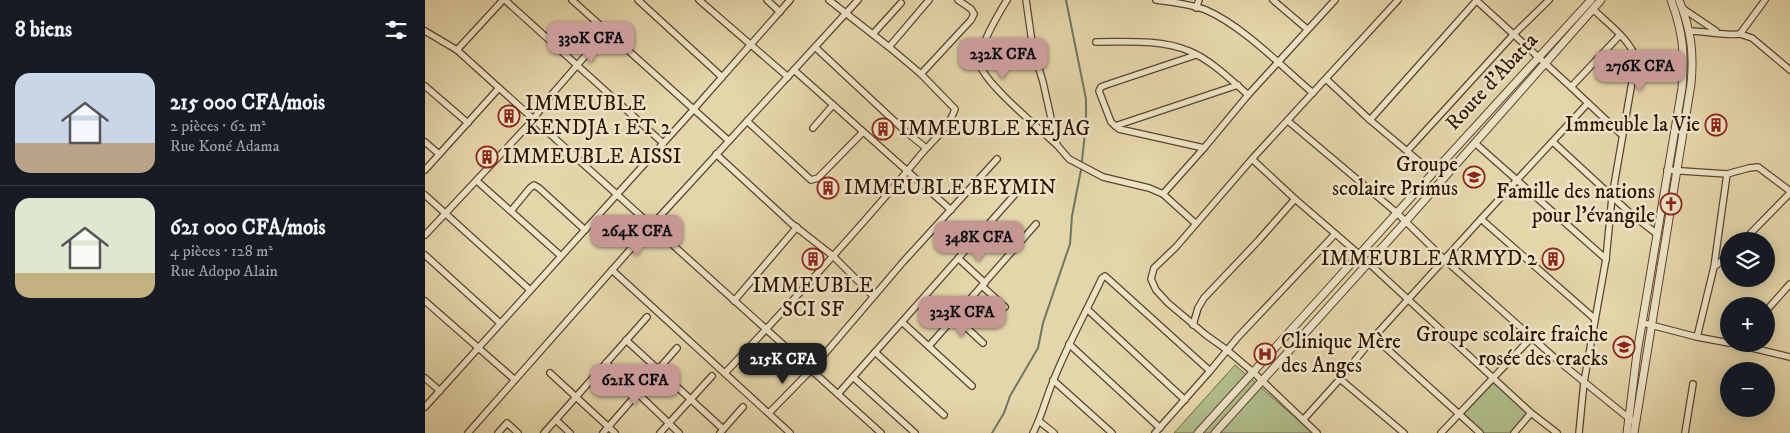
<!DOCTYPE html>
<html lang="fr">
<head>
<meta charset="utf-8">
<style>
	:root { --surface:#171b24; --page:#242831; --text:#f1f3f6; --muted:#9ea1a6; --line:#363941; --accent:#c59692 }
	body { margin:0; font-family:"IM FELL DW Pica",serif; background:var(--page); color:var(--text); height:100vh; display:flex; flex-direction:column; font-size:19px; white-space:nowrap }
	* { box-sizing:border-box; margin:0 }
	p { font-size:16px; color:var(--muted) }
	.icon { flex:none; width:28px; height:28px; fill:none; stroke:currentColor; stroke-width:2; stroke-linecap:round; stroke-linejoin:round }
	.map { position:relative; flex:1; overflow:hidden }
	.details { display:flex; flex-direction:column; background:var(--surface); width:425px }
	.details>* { flex:none }
	.buttons { position:absolute; left:1295px; top:232px; display:grid; gap:10px }
	.buttons a { display:grid; place-items:center; width:55px; height:55px; border-radius:50%; background:var(--surface); box-shadow:0 2px 12px #0003; font-size:25px }
	.price { position:absolute; translate:-50% -42px; padding:0 11px; border-radius:10px; background:var(--accent); color:#111; font-size:16px; line-height:32px; filter:drop-shadow(0 1px 2px #0008) }
	.price::after { content:''; position:absolute; left:50%; top:30px; width:15px; height:11px; margin-left:-8px; background:inherit; clip-path:polygon(0 0,100% 0,50% 100%) }
	.price.on { background:#222; color:#fff }
	ul { padding:0; list-style:none }
	li { display:flex; align-items:center; gap:15px; height:125px; padding:0 15px }
	li+li { border-top:1px solid var(--line) }
	li span { display:grid; place-items:center; flex:none; width:140px; height:100px; border-radius:15px; color:#555 }
	li>.icon { margin-inline-start:auto }
	span .icon { width:60px; height:60px; fill:#fffc; stroke-width:1 }
	li b { font-size:21px }
	h2 { display:flex; justify-content:space-between; align-items:center; height:60px; padding:0 15px; font-size:21px }
	main { display:flex; flex:1; min-height:0 }
	.map>svg:first-child { display:block }
	.green { fill:#b0be8c; stroke:#6f6946 }
	.lines { fill:none; stroke-linecap:round; stroke-linejoin:round }
	.stream { stroke:#6c7765; stroke-width:2 }
	.minor-casing { stroke:#5c442a; stroke-width:8 }
	.tertiary-casing { stroke:#5c442a; stroke-width:9 }
	.minor { stroke:#ede4c8; stroke-width:5.5 }
	.tertiary { stroke:#ede4c8; stroke-width:7 }
	.labels { text-anchor:middle; dominant-baseline:central; stroke-width:5; stroke-linejoin:round; paint-order:stroke }
	.street-label { font-size:21px; fill:#2e1400; stroke:#ede4c8 }
	.poi-label { font-size:21px; fill:#2e1400; stroke:#ede4c8; text-anchor:start }
</style>
</head>
<body>
<main>
<section class="details">
<h2>8 biens<svg class="icon" aria-label="filters" viewBox="0 0 24 24"><path d="M4 7h16M4 17h16"/><circle cx="9" cy="7" r="2"/><circle cx="15" cy="17" r="2"/></svg></h2>
<ul>
<li><span style="background:linear-gradient(#c9d6e8 70%,#b9a48a 0)"><svg class="icon" aria-label="home" viewBox="0 0 24 24"><path d="M3 11l9-7 9 7M6 9v11h12V9"/></svg></span><div><b>215 000 CFA/mois</b><p>2 pièces · 62 m²</p><p>Rue Koné Adama</p></div></li>
<li><span style="background:linear-gradient(#dfe7d0 75%,#c2b280 0)"><svg class="icon" aria-label="home" viewBox="0 0 24 24"><path d="M3 11l9-7 9 7M6 9v11h12V9"/></svg></span><div><b>621 000 CFA/mois</b><p>4 pièces · 128 m²</p><p>Rue Adopo Alain</p></div></li>
</ul>
</section>
<div class="map">
<svg width="1365" height="433" viewBox="0 0 1365 433">
	<rect width="100%" height="100%" fill="#e4d6aa"/>
	<filter id="stains"><feTurbulence type="fractalNoise" baseFrequency=".004" numOctaves="4"/><feColorMatrix values="0 0 0 0 .2 0 0 0 0 .09 0 0 0 0 .02 0 0 0 .5 -.17"/></filter>
	<radialGradient id="worn" r=".72"><stop offset=".6" stop-color="#630" stop-opacity="0"/><stop offset="1" stop-color="#630" stop-opacity=".3"/></radialGradient>
	<g class="green">
		<polygon points="810,365 888,433 749,433"/>
		<polygon points="1068,381 1103,413 1086,433 1058,433 1035,413"/>
	</g>
	<g class="lines">
		<g class="stream">
			<polyline points="641,0 661,99 661,123 657,161"/>
			<polyline points="567,433 579,413 585,396 613,348 618,323 645,244 647,216 656,170"/>
		</g>
		<g class="minor-casing">
			<g id="minor">
				<polyline points="80,0 238,143"/>
				<polyline points="147,0 304,141"/>
				<polyline points="213,0 297,77"/>
				<polyline points="274,0 363,77"/>
				<polyline points="342,0 355,12"/>
				<path d="M582,0C574,13 552,49 555,64C558,82 616,130 632,145"/>
				<polyline points="601,0 608,49 618,82 632,145 644,159 678,177 724,188 738,194 770,223"/>
				<path d="M731,0C747,2 766,4 781,10C818,26 857,67 888,93"/>
				<polyline points="848,0 882,29"/>
				<polyline points="1051,0 1146,87"/>
				<polyline points="771,8 774,0"/>
				<polyline points="1257,8 1291,31"/>
				<polyline points="0,31 32,50 456,433"/>
				<path d="M1264,31C1281,31 1299,36 1315,34L1340,0"/>
				<polyline points="448,34 476,3"/>
				<polyline points="1315,34 1327,38 1365,70"/>
				<polyline points="1195,35 1146,87 1196,134"/>
				<path d="M671,42C701,42 736,39 764,51C786,60 805,79 823,95"/>
				<polyline points="390,47 480,131 501,148"/>
				<polyline points="464,47 504,0"/>
				<polyline points="32,50 78,0"/>
				<polyline points="771,55 681,85 676,87 674,91 686,122 694,129 779,148"/>
				<polyline points="369,70 526,210"/>
				<polyline points="496,74 546,20 549,14 546,9 533,0"/>
				<polyline points="901,79 945,120"/>
				<polyline points="0,86 43,123"/>
				<polyline points="322,121 386,180 393,178 438,132"/>
				<polyline points="863,121 972,213 1020,260 1131,359 1206,420"/>
				<polyline points="690,126 813,85"/>
				<polyline points="388,128 408,105"/>
				<polyline points="0,142 14,154"/>
				<polyline points="1128,142 1205,213 1232,234"/>
				<polyline points="1050,143 1181,259"/>
				<polyline points="983,150 1088,35 1124,0"/>
				<polyline points="291,154 367,224 408,256 448,296"/>
				<polyline points="827,159 870,199 935,255 1106,413 1132,433"/>
				<polyline points="0,170 74,88"/>
				<polyline points="1242,170 1302,174 1324,168 1333,167 1365,191"/>
				<polyline points="1008,173 945,120 1052,0"/>
				<polyline points="52,181 136,256"/>
				<polyline points="738,194 779,148 823,95 910,0"/>
				<polyline points="0,195 105,290"/>
				<polyline points="86,211 105,188 109,185 114,188 160,230"/>
				<polyline points="1056,219 1163,103"/>
				<polyline points="0,235 108,120 122,100 181,32"/>
				<polyline points="1318,241 1365,193"/>
				<polyline points="0,255 75,323"/>
				<polyline points="534,259 560,283"/>
				<polyline points="1289,267 1304,255"/>
				<polyline points="187,270 365,433"/>
				<polyline points="557,286 580,307"/>
				<polyline points="0,301 90,380"/>
				<polyline points="309,301 372,227"/>
				<polyline points="662,309 760,400"/>
				<polyline points="1341,311 1365,284"/>
				<polyline points="530,317 558,343"/>
				<polyline points="477,322 547,386"/>
				<polyline points="1218,323 1272,337 1304,343"/>
				<polyline points="768,325 773,308 779,298 833,241 870,199"/>
				<polyline points="949,337 1055,433"/>
				<polyline points="1272,337 1289,267 1302,174"/>
				<polyline points="201,340 298,429"/>
				<polyline points="644,344 735,428"/>
				<polyline points="1310,344 1365,357"/>
				<polyline points="504,346 611,224"/>
				<polyline points="450,352 519,415"/>
				<polyline points="181,363 254,433"/>
				<polyline points="785,371 813,337 910,234"/>
				<polyline points="125,373 190,433"/>
				<path d="M300,373C366,303 432,232 493,158C505,143 524,128 530,109L496,74L464,47L404,0"/>
				<polyline points="428,377 490,433"/>
				<polyline points="0,378 15,391"/>
				<polyline points="915,379 979,433"/>
				<polyline points="628,380 687,433"/>
				<polyline points="413,394 592,192"/>
				<polyline points="0,407 261,118 365,0"/>
				<polyline points="344,413 386,370 478,262 572,159"/>
				<polyline points="131,420 145,433"/>
				<polyline points="878,420 915,379 949,337 1056,219 1170,319"/>
				<polyline points="614,421 629,433"/>
				<polyline points="43,433 226,226 433,0"/>
				<polyline points="73,433 82,423 93,433"/>
				<polyline points="119,433 222,317"/>
				<polyline points="178,433 252,348"/>
				<polyline points="235,433 287,376"/>
				<polyline points="295,433 318,407"/>
				<path d="M608,433C617,416 621,397 629,379C643,344 661,312 677,278L680,276L785,371L730,433"/>
				<polyline points="892,433 828,372 802,350 781,335 743,303 731,290 726,279 729,268 751,247 827,159 973,0"/>
				<polyline points="1016,433 1107,337"/>
				<polyline points="1089,433 1106,413"/>
				<path d="M1154,433L1159,382L1181,259L1187,197L1211,59C1205,39 1182,23 1168,9"/>
				<polyline points="1260,433 1268,384"/>
			</g>
		</g>
		<g class="tertiary-casing">
			<g id="tertiary">
				<polyline points="773,433 1008,173 1166,0"/>
				<polyline points="790,433 981,221 1176,0"/>
				<path d="M1202,433L1212,353L1257,88C1260,54 1258,32 1246,0"/>
				<path d="M1209,433L1266,84C1269,52 1266,30 1254,0"/>
			</g>
		</g>
		<use href="#minor" class="minor"/>
		<use href="#tertiary" class="tertiary"/>
	</g>
	<defs>
		<g id="building-ring" transform="scale(1.125)"><circle r="9.5" fill="#ede4c8" stroke="#8f2418" stroke-width="1.5"/><path d="M-4-6H4V6H1V3H-1V6H-4ZM-2.5-4.3h1.7v1.8h-1.7ZM.8-4.3h1.7v1.8H.8ZM-2.5-1h1.7V.8h-1.7ZM.8-1h1.7V.8H.8Z" fill="#8f2418"/></g>
		<g id="school-ring" transform="scale(1.125)"><circle r="9.5" fill="#ede4c8" stroke="#8f2418" stroke-width="1.5"/><path d="M0-5L7-2L0 1L-7-2ZM-4 1L0 2.5L4 1V4Q0 6-4 4Z" fill="#8f2418"/></g>
		<g id="church-ring" transform="scale(1.125)"><circle r="9.5" fill="#ede4c8" stroke="#8f2418" stroke-width="1.5"/><path d="M-1.2-6h2.4v3.5h3.3v2.4h-3.3V6h-2.4V-.1h-3.3v-2.4h3.3Z" fill="#8f2418"/></g>
		<g id="hospital-ring" transform="scale(1.125)"><circle r="9.5" fill="#ede4c8" stroke="#8f2418" stroke-width="1.5"/><path d="M-5-5h3v3.5h4V-5h3V5h-3V1.5h-4V5h-3Z" fill="#8f2418"/></g>
	</defs>
	<g fill-rule="evenodd">
		<use href="#building-ring" x="84" y="116"/>
		<use href="#building-ring" x="1291" y="125"/>
		<use href="#building-ring" x="458" y="129"/>
		<use href="#building-ring" x="62" y="157"/>
		<use href="#school-ring" x="1049" y="177"/>
		<use href="#building-ring" x="403" y="188"/>
		<use href="#church-ring" x="1246" y="204"/>
		<use href="#building-ring" x="388" y="259"/>
		<use href="#building-ring" x="1128" y="259"/>
		<use href="#school-ring" x="1199" y="347"/>
		<use href="#hospital-ring" x="840" y="354"/>
	</g>
	<g class="labels">
		<g class="street-label">
			<text transform="translate(1067 82) rotate(-47)">Route d'Abatta</text>
		</g>
		<g class="poi-label">
			<text x="100" y="104">IMMEUBLE<tspan x="100" dy="24">KENDJA 1 ET 2</tspan></text>
			<text x="1275" y="125" text-anchor="end">Immeuble la Vie</text>
			<text x="474" y="129">IMMEUBLE KEJAG</text>
			<text x="78" y="157">IMMEUBLE AISSI</text>
			<text x="1033" y="165" text-anchor="end">Groupe<tspan x="1033" dy="24">scolaire Primus</tspan></text>
			<text x="419" y="188">IMMEUBLE BEYMIN</text>
			<text x="1230" y="192" text-anchor="end">Famille des nations<tspan x="1230" dy="24">pour l'évangile</tspan></text>
			<text x="1112" y="259" text-anchor="end">IMMEUBLE ARMYD 2</text>
			<text x="388" y="286" text-anchor="middle">IMMEUBLE<tspan x="388" dy="24">SCI SF</tspan></text>
			<text x="1183" y="335" text-anchor="end">Groupe scolaire fraîche<tspan x="1183" dy="24">rosée des cracks</tspan></text>
			<text x="856" y="342">Clinique Mère<tspan x="856" dy="24">des Anges</tspan></text>
		</g>
	</g>
	<rect width="100%" height="100%" filter="url(#stains)"/>
	<rect width="100%" height="100%" fill="url(#worn)"/>
</svg>
<div class="buttons">
<a><svg class="icon" aria-label="layers" viewBox="0 0 24 24"><path d="M12 4l9 5-9 5-9-5zM3 14l9 5 9-5"/></svg></a>
<a>+</a>
<a>−</a>
</div>
<b class="price" style="left:166px;top:64px">330K CFA</b>
<b class="price" style="left:578px;top:80px">232K CFA</b>
<b class="price" style="left:1215px;top:92px">276K CFA</b>
<b class="price" style="left:212px;top:257px">264K CFA</b>
<b class="price" style="left:554px;top:263px">348K CFA</b>
<b class="price" style="left:537px;top:338px">323K CFA</b>
<b class="price on" style="left:358px;top:385px">215K CFA</b>
<b class="price" style="left:210px;top:406px">621K CFA</b>
</div>
</main>
</body>
</html>
